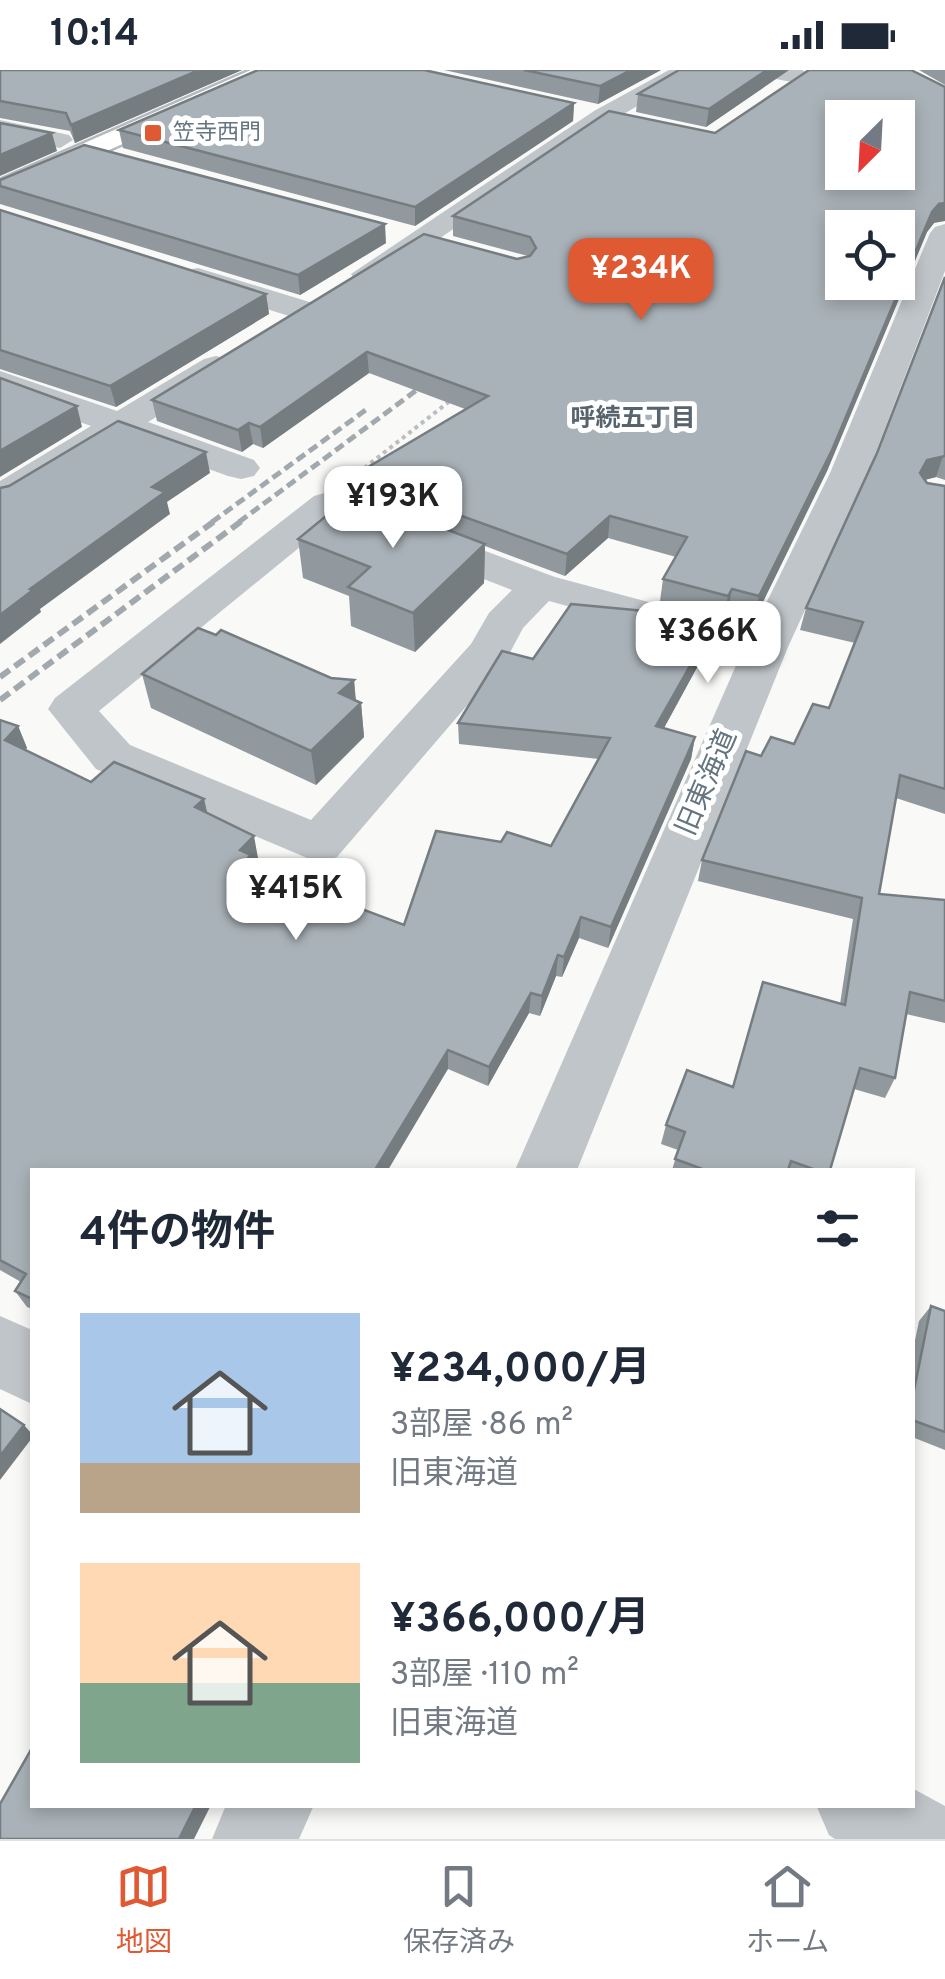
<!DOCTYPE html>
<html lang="ja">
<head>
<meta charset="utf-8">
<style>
	:root { --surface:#fff; --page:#f6f6f7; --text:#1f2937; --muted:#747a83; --line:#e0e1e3; --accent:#df5932 }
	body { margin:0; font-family:Overpass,"Noto Sans JP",sans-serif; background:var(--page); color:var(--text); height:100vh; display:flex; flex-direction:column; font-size:38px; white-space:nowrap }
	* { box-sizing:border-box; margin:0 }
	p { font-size:32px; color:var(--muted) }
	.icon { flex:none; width:55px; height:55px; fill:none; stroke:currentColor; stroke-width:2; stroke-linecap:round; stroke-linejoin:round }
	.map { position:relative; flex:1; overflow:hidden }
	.sheet { position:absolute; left:30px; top:1098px; width:885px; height:640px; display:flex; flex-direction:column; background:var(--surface); border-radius:0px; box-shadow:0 5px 15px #0003 }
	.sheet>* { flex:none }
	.needle { width:65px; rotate:204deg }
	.tools { position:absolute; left:825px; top:30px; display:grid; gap:20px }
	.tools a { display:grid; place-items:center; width:90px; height:90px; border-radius:0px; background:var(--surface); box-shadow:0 5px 15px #0003; font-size:50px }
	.price { position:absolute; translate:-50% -85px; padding:0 22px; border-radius:20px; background:#fff; color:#222; font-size:32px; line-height:65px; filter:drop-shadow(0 2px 5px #0008) }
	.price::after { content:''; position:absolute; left:50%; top:60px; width:30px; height:22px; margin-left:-15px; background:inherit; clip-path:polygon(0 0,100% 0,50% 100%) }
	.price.on { background:var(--accent); color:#fff }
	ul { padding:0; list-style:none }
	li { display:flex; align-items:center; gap:30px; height:250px; padding:0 50px }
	li span { display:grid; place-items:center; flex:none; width:280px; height:200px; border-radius:0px; color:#555 }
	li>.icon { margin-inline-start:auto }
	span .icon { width:120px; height:120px; fill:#fffc; stroke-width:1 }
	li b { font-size:42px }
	h2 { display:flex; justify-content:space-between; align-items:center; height:120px; padding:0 50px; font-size:42px }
	.status { display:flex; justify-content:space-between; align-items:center; height:70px; padding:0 50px; background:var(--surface); direction:ltr }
	.status svg { height:28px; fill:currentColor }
	.tab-bar { display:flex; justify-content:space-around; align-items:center; height:140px; border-top:2px solid var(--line); background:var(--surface); font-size:28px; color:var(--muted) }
	.tab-bar a { display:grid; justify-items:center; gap:5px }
	.tab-bar .on { color:var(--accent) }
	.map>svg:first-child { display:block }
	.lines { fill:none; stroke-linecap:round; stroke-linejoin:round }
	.major-casing { stroke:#b4b9bd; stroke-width:5 }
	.path { stroke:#bbbec1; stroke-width:4; stroke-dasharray:4 4; stroke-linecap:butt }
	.minor { fill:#c0c5c9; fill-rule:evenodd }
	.major { fill:#fff; fill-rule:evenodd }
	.rail-far1 { stroke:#a2a9ae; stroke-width:5; stroke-dasharray:10 5; stroke-linecap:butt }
	.rail { stroke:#a2a9ae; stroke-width:6; stroke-dasharray:12 6; stroke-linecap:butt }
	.wall { fill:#91999e }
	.shaded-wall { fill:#767d81 }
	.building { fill:#a9b2b8; stroke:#767d81; stroke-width:2.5; fill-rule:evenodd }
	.poi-dot { fill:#df5932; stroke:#fff; stroke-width:4 }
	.labels { text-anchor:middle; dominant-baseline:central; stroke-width:10; stroke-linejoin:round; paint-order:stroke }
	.far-poi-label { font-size:22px; fill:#657581; stroke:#fff; text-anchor:start }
	.far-neighbourhood-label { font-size:25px; font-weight:bold; fill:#57636d; stroke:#fff }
	.street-label { font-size:28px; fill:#657581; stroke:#fff }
</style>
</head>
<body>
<div class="status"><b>10:14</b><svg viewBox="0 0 49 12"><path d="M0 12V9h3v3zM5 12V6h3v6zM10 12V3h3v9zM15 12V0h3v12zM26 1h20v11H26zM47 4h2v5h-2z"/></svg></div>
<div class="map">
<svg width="945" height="1769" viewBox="0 0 945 1769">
	<rect width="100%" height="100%" fill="#f9f9f7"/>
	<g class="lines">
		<g class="major-casing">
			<polygon id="major" points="251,0 283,0 279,5 0,128 0,110"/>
		</g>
		<polyline class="path" points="358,403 455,327"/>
		<g class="minor">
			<polygon points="669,0 698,0 612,51 377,211 355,211 351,204 594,41"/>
			<polygon points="752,0 802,0 814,7 802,14 756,5"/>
			<polygon points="0,50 69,65 73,70 60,78 0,66"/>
			<path d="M945,154V201L868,403L788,577L577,1100H515L741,584L549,531L523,558L506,590L337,787L319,793L96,699L48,639L55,628L314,426L328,422L555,507L753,560L830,403L930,163L935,157ZM333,450L512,520L489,543L471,574L311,750L130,675L99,641Z"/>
			<polygon points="198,198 316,234 321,241 316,248 305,251 187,214 183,207 187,200"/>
			<polygon points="216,286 228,289 233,296 228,303 148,352 254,390 260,398 254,406 241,409 228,406 123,368 14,435 0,439 0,411 91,356 0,323 0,301 117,341 204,289"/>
			<polygon points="0,1246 32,1260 32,1334 0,1319"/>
			<polygon points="912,1718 945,1736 945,1769 835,1769 829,1765 816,1735 912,1735"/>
			<polygon points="226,1735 314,1735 299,1769 212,1769"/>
		</g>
		<use href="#major" class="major"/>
		<g class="rail-far1">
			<polyline points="212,452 367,339"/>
			<polyline points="239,452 437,305"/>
		</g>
		<g class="rail">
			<polyline points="0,607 216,450"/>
			<polyline points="0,630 243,450"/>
		</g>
	</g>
	<g class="wall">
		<polygon points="0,0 242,0 75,73 70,61 0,48"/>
		<polygon points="444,0 661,0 598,34"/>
		<polygon points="789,0 706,57 636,42 638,24"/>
		<polygon points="919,0 945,0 945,15"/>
		<polygon points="574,33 573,51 415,156 123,78 119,60"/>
		<polygon points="715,63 934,153 927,162 827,401 755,548 728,541 724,548 660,531 663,509 676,487 608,468 565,506 485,476 484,513 415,582 351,556 349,526 303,508 298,469 385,436 360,424 358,403 465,339 369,303 263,378 253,374 242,382 157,351 152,330 517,189 528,186 453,166 453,146"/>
		<polygon points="0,110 386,173 300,225 0,134"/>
		<polygon points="0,140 266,224 269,244 116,337 0,299"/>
		<polygon points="945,207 945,410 936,407 925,410 927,413 945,416 945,744 896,728 879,824 945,830 945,953 906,944 895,1008 885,1028 854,1019 830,1100 672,1100 678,1080 661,1074 666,1055 732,1016 840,934 853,849 698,811 702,790 761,686 794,674 829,638 855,573 800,560 806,538 877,383"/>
		<polygon points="712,557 707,579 664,658 695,667 691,689 608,878 579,868 562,907 556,906 540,946 529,943 488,1016 448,999 32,1100 32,1239 27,1237 15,1221 21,1212 0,1200 0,650 18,656 27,678 25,680 91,712 204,729 207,743 258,788 253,794 254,799 404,855 501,772 551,776 599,689 459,674 458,653 533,589"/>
		<polygon points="216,565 331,608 354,610 356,630 361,633 364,667 316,715 151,638 142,604"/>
		<polygon points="931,1236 945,1241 945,1380 912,1367 912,1285 919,1251"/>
	</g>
	<g class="shaded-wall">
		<polygon points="199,0 242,0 75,73 71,55"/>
		<polygon points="631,0 661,0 598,34 600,16"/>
		<polygon points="767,0 789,0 706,57 709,39"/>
		<polygon points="574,33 573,51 415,156 415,137"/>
		<polygon points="52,63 57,81 0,106 0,85"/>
		<polygon points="945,133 945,151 934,153 927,162 827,401 755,548 759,526 932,142 939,134"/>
		<polygon points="385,154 386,173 300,225 298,205"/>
		<polygon points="266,224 269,244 116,337 110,316"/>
		<polygon points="367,282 369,303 263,378 260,357"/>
		<polygon points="77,336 82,357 0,407 0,381"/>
		<polygon points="249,353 253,374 242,382 238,360"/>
		<polygon points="206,382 210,403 167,432 170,444 40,539 41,542 0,574 0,545 152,417"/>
		<polygon points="943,386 936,407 920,411 920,403 927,390"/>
		<polygon points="610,446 608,468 565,506 567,484"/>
		<polygon points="485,474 484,513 415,582 413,543"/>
		<polygon points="732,519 728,541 724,548 728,526"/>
		<polygon points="712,557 707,579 653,678 656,656"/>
		<polygon points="354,610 356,638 361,633 364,667 316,715 311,681 339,623"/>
		<polygon points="18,656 27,678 14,691 5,670"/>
		<polygon points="695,667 691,689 608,878 611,857"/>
		<polygon points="204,729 209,751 195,737"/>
		<polygon points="254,766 258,788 253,794 255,806 246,815 240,780"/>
		<polygon points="581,847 579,868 562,907 564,887"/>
		<polygon points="558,885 556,906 540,946 542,926"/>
		<polygon points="531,923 529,943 488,1016 489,997"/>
		<polygon points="448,980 448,999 388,1100 375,1100"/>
		<polygon points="24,1355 32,1364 32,1368 0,1410 0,1386"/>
		<polygon points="196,1735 211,1735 194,1769 179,1769"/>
	</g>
	<g class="building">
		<polygon points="0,0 199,0 71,55 66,43 0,31"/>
		<polygon points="258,0 424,0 574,33 415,137 119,60"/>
		<polygon points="524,0 631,0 600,16"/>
		<polygon points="679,0 767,0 709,39 638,24"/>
		<path d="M809,0H911L945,17V133L939,134L932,142L832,380L759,526L732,519L728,526L663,509L687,467L610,446L567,484L384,418L387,415L358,403L488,326L367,282L260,357L249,353L238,360L152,330L424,164L517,189L530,186L536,178L530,167L453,146L609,41L715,63ZM842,48H898V102H842ZM842,158H898V212H842Z"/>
		<polygon points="0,53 52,63 0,85"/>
		<polygon points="84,75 385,154 298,205 0,116 0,110"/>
		<polygon points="0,140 266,224 110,316 0,280"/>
		<polygon points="945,207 945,386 927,390 920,403 927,413 945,416 945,719 900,705 879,824 945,830 945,931 910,922 895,1008 860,998 830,1100 816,1100 791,1091 788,1100 705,1100 675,1089 685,1062 666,1055 687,1000 733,1017 763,912 845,935 862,828 702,790 746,681 761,686 771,667 794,674 813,634 829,638 863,552 806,538 877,383"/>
		<polygon points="0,308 77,336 0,381"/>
		<polygon points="118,351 206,382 152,417 165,422 30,519 33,520 0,545 0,418 9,416"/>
		<polygon points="353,424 485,474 413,543 348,517 370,497 298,469"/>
		<polygon points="571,534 645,541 712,557 656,656 695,667 611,857 581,847 564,887 558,885 542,926 531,923 489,997 448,980 375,1100 32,1100 32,1229 15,1221 26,1204 0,1190 0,650 18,656 5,670 91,712 114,692 204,729 195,737 254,766 240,780 251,785 242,794 404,855 436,761 501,772 507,762 551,776 610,668 458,653 502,581 533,589"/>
		<polygon points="198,558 216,565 221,560 331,608 354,610 339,623 361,633 311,681 142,604"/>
		<polygon points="931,1236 945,1241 945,1362 912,1350 912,1330"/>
		<polygon points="0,1339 24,1355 0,1386"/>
		<polygon points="32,1678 32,1735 196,1735 179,1769 0,1769 0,1734"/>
	</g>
	<rect class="poi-dot" x="143" y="53" width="20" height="20" rx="5"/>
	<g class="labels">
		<g class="far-poi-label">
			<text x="173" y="63">笠寺西門</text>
		</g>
		<g class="far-neighbourhood-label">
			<text x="633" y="350">呼続五丁目</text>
		</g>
		<g class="street-label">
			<text transform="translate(708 713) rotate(-67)">旧東海道</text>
		</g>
	</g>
</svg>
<div class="tools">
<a><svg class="needle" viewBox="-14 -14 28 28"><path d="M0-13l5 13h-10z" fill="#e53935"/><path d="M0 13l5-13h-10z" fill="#747a83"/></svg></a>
<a><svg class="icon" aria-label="locate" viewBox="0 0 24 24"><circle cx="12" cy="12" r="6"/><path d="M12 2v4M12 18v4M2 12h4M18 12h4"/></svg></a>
</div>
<b class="price on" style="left:641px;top:253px">¥234K</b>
<b class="price" style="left:393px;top:481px">¥193K</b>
<b class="price" style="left:708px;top:616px">¥366K</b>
<b class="price" style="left:296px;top:873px">¥415K</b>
<section class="sheet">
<h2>4件の物件<svg class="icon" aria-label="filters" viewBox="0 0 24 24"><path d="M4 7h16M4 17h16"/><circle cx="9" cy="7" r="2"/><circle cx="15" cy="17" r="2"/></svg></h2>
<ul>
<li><span style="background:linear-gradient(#a9c7e8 75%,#b9a48a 0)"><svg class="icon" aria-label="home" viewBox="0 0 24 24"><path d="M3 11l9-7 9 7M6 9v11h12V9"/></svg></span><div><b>¥234,000/月</b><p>3部屋 · 86 m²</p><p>旧東海道</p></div></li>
<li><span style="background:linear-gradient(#ffd9b3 60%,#7fa58c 0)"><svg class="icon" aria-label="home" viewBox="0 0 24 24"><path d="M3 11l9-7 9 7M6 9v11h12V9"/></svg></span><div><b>¥366,000/月</b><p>3部屋 · 110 m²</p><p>旧東海道</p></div></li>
</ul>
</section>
</div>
<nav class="tab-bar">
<a class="on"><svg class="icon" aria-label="map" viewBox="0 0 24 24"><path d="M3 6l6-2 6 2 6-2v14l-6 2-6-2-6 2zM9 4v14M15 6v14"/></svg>地図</a>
<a><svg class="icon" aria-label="saved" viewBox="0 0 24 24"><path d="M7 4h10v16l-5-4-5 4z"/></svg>保存済み</a>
<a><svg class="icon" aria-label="home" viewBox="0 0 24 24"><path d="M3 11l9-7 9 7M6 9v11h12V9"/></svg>ホーム</a>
</nav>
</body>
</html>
